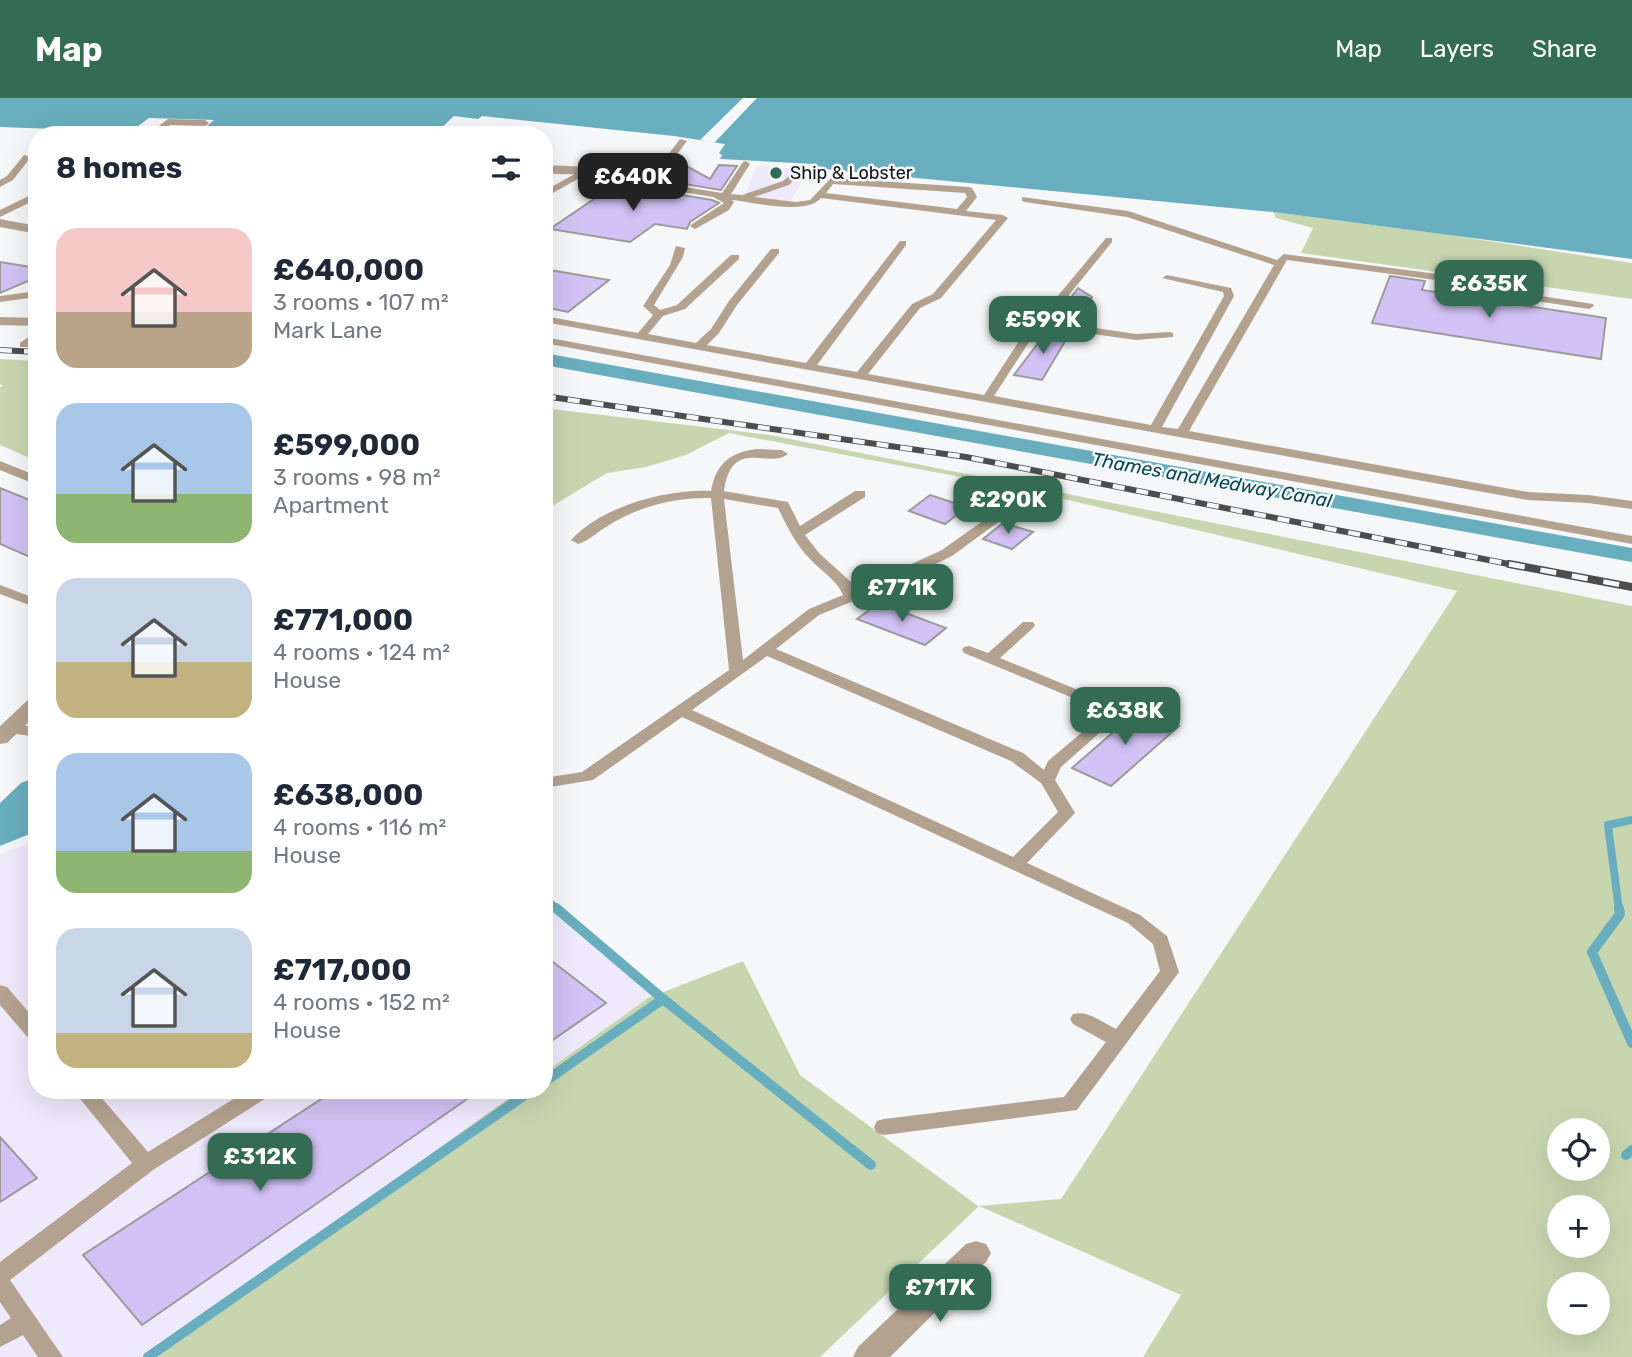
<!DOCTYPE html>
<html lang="en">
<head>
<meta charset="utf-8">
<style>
	:root { --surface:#fff; --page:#f6f6f7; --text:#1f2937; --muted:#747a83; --accent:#346c53 }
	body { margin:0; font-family:Rubik,sans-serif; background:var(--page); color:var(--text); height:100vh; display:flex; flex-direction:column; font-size:26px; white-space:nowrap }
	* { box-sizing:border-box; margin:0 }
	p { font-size:23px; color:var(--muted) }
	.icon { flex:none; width:38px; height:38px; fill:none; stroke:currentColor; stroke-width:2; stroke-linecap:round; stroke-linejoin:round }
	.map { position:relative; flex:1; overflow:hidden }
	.sheet { position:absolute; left:28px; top:28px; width:525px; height:973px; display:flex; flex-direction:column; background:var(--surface); border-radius:28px; box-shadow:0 7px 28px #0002 }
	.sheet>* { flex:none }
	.controls { position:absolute; left:1547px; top:1020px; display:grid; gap:14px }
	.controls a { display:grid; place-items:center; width:63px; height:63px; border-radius:50%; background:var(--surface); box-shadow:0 7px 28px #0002; font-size:35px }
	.price { position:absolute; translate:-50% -60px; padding:0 16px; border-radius:14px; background:var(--accent); color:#fff; font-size:23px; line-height:46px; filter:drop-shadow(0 2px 4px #0008) }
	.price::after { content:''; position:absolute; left:50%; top:42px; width:21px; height:16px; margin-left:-10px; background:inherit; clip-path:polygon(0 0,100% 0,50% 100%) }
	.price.active { background:#222; color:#fff }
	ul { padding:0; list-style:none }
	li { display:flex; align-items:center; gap:21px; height:175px; padding:0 28px }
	li span { display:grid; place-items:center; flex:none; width:196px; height:140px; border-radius:21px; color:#555 }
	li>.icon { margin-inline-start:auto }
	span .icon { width:84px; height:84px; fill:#fffc; stroke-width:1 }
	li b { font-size:30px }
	h2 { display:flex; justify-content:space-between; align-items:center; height:84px; padding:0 28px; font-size:30px }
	header { display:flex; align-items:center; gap:42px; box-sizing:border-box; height:98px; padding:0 35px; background:var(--accent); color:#fff }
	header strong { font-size:33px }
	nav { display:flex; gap:38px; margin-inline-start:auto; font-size:24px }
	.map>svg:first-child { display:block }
	.commercial { fill:#eeeafc }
	.green { fill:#c8d6b0; fill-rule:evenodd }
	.water { fill:#69aebe }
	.pier { fill:#f6f7f8 }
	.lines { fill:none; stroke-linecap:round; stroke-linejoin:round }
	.stream-far1 { stroke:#69aebe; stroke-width:8 }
	.stream { stroke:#69aebe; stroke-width:10 }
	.canal { fill:#69aebe; fill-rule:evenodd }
	.building { fill:#d3c2f5; stroke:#9c9b9c; stroke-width:2 }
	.service { fill:#b4a290; fill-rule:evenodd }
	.minor { fill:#b4a290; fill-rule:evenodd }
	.rail-far1-casing { stroke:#4d4d4e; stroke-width:6 }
	.rail-casing { stroke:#4d4d4e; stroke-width:8 }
	.rail-far1 { stroke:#f6f7f8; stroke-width:4.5; stroke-dasharray:12; stroke-linecap:butt }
	.rail { stroke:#f6f7f8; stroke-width:5; stroke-dasharray:16; stroke-linecap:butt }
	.poi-dot { fill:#346c53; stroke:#f6f7f8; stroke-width:2.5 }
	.labels { text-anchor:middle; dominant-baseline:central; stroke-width:5; stroke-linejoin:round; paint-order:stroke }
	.far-poi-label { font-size:18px; fill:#131314; stroke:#f6f7f8; text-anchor:start }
	.far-water-label { font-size:19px; font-style:italic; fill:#084854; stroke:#f6f7f8 }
</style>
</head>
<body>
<header>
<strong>Map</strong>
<nav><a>Map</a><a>Layers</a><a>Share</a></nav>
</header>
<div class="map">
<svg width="1632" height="1259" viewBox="0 0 1632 1259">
	<rect width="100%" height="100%" fill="#f6f7f8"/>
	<g class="commercial">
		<polygon points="757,68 809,72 790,104 757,100 745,95"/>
		<polygon points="37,742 37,992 532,992 148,1259 0,1259 0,757"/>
		<polygon points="544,800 663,901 544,984"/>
	</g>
	<g class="green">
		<polygon points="1273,114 1449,137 1632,165 1632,201 1301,155 1313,130 1276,120"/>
		<polygon points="0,261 37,263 37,363 0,347 0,289 3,288 0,286"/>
		<path d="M544,310L770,337L1632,508V1259H1143L1181,1197L979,1108L820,1259H146L520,992H544V975L648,900L743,863L800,977L978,1108L1061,1101L1457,493L1008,388L729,335L686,357L646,369L607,375L544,413ZM1559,1032H1598V1071H1559ZM1559,1110H1598V1148H1559ZM1559,1186H1598V1225H1559Z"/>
	</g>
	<g class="water">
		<polygon points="0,0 1632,0 1632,161 1273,114 823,71 813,69 814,66 720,61 722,57 719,55 725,46 674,38 482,18 478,21 454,18 434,37 197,37 214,22 149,20 133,32 109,33 0,29"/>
		<polygon points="37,679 37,733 0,748 0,705 21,685"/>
	</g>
	<polygon class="pier" points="743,0 757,0 714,45 700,42"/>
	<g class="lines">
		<g class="stream-far1">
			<polyline points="544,800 558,812"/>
			<polyline points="1619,812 1608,727 1632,722"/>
		</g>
		<g class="stream">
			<polyline points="556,810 663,901 871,1067"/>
			<polyline points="1619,810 1620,816 1592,854 1632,945"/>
			<polyline points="544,984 663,901"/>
			<polyline points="1626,1057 1632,1052"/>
			<polyline points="148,1259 532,992"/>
		</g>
		<polygon class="canal" points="544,255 1632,450 1632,464 544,267"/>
	</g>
	<g class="building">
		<polygon points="677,63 710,81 719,67 737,68 721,92 629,77 674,67"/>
		<polygon points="616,86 712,102 719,105 690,124 687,131 655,126 630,144 550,131"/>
		<polygon points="0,164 37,170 37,179 0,195"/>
		<polygon points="544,171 609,182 568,214 544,209"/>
		<polygon points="1390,178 1425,183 1422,192 1606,220 1601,261 1372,225"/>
		<polygon points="1078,190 1092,199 1076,225 1055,221"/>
		<polygon points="1048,232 1070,235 1042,282 1014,277"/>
		<polygon points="0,390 37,405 37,462 0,446"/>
		<polygon points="930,397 967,409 945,426 909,413"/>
		<polygon points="1003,425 1033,434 1012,451 983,441"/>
		<polygon points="879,505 946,530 925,547 857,521"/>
		<polygon points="1140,611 1179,628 1111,688 1072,670"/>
		<polygon points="544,857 606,905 544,948"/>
		<polygon points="335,992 480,992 142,1227 83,1157"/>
		<polygon points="0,1039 37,1080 0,1104"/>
	</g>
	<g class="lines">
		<g class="service">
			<polygon points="168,21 205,22 209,25 205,28 170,27 157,37 147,37"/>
			<polygon points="680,41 687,43 672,63 666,63 665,61"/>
			<polygon points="24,57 31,59 13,82 0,89 0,82 7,78"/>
			<path d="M746,63L750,66L731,96L742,97L783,83L798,70L802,73L789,87L754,99L796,104L810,102L831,80L969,89L972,90L977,99L966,113L1003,117L1008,120L941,200L920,210L868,276L984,297L1025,234L1037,223L1106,140H1112V144L1048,223L1136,236L1169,234L1173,235V239L1136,242L1043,229L1033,238L994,298L1151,327L1224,198L1223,194L1162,180L1167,177L1231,190L1234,198L1162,329L1178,331L1274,167L1127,119L1025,104L1022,103V99L1128,113L1277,162L1284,156L1445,177L1471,187L1593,206L1594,208L1589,211L1469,193L1443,183L1287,162L1189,333L1528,394L1588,397L1632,403V411L1588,405L1528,402L544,224V218L638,235L653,217L643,208L670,167L676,148L685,150L683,159L654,207L660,212L677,207L731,157H739V161L685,211L663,218L648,236L696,245L711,231L729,203L771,151H779V155L737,207L719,235L707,247L806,265L900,143H906V147L817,267L857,274L912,206L933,196L996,122L821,100C806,118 753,104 732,102L734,104L729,112L695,131L690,128L692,126L724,105L713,99L583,78L544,100V93L582,72L722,95L743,64ZM833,86L965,95L967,99L957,111L826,95Z"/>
			<polygon points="37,94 37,101 0,119 0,112"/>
			<polygon points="37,193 37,199 0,204 0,198"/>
			<polygon points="37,233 37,242 28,249 20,249 20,245"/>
			<polygon points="544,239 1632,438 1632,446 544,245"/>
			<path d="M757,351L782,352L788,356C768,372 732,338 724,393L788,404L800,428L855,393H865V399L805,437L819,455L851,484L855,492L942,452L1015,400L1020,399L1027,403L952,458L888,489L819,517L776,551L1023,655L1044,672L1048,663L1099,620L1090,607L964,555L962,552L964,549L969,548L988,555L1023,524H1033L1035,527L1033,530L1000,560L1100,601L1108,612L1123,602L1131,607L1061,669L1055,682L1075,715L1027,765L1140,817L1167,838L1179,874L1077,1012L884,1037L877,1035L874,1029L877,1023L884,1021L1064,999L1106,944L1073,926L1070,921L1073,916C1088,912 1103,925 1116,931L1160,873L1153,846L1128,825L682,619L593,682L544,690V680L582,674L729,572L711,400C674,399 637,409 606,429C597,434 589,443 578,446L571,442C602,408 667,391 711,393C716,365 731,354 757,351ZM724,401L778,410C787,428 795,446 810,461C821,473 837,482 843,497L809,511L743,562ZM767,558L1011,663L1041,685L1058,714L1013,759L692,612Z"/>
			<polygon points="0,363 37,378 37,387 0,372"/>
			<polygon points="0,487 37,501 37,510 0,496"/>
			<polygon points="9,626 37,629 37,639 3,634 1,631 3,628"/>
			<polygon points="0,887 7,889 37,924 37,944 30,942 0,907"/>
			<polygon points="73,992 95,992 148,1054 248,992 274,992 271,997 153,1072 10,1182 63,1259 38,1259 23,1237 0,1249 0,1227 11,1220 0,1204 0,1164 132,1065"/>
		</g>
		<g class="minor">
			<path d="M669,57L673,58V64C631,73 588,79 544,75V67L592,69Z"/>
			<polygon points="0,121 37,128 37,136 0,129"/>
			<polygon points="0,219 37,220 37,228 0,227"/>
			<polygon points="37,598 37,616 7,645 0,646 0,628 30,600"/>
			<polygon points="976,1143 986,1146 991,1155 986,1164 890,1259 853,1259 858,1249 966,1146"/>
		</g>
		<g class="rail-far1-casing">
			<g id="rail-far1">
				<polyline points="0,252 37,254"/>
				<polyline points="544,298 966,359 1519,468"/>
			</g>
		</g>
		<g class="rail-casing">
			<polyline id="rail" points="1509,466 1632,489"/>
		</g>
		<use href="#rail-far1" class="rail-far1"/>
		<use href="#rail" class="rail"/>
	</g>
	<circle class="poi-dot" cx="776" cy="75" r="7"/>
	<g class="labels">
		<g class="far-poi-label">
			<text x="790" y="75">Ship &amp; Lobster</text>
		</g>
		<g class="far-water-label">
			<text transform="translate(1212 382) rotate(10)">Thames and Medway Canal</text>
		</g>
	</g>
</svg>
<div class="controls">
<a><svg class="icon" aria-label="locate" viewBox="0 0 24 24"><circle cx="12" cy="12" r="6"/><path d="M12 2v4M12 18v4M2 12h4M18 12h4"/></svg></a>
<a>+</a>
<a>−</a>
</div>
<b class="price active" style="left:633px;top:115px">£640K</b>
<b class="price" style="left:1489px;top:222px">£635K</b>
<b class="price" style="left:1043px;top:258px">£599K</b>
<b class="price" style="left:1008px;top:438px">£290K</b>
<b class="price" style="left:902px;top:526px">£771K</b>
<b class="price" style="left:1125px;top:649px">£638K</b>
<b class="price" style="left:260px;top:1095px">£312K</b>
<b class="price" style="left:940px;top:1226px">£717K</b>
<section class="sheet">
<h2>8 homes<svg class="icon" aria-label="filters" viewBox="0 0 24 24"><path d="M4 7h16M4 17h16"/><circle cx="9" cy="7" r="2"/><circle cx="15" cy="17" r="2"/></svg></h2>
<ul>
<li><span style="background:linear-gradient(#f6c9c9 60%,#b9a48a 0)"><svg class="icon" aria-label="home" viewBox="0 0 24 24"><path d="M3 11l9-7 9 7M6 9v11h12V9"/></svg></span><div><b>£640,000</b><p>3 rooms · 107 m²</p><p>Mark Lane</p></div></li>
<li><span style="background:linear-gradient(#a9c7e8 65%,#8fb573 0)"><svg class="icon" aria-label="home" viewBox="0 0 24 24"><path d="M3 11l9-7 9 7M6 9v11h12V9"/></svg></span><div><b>£599,000</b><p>3 rooms · 98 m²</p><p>Apartment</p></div></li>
<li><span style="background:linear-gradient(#c9d6e8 60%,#c2b280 0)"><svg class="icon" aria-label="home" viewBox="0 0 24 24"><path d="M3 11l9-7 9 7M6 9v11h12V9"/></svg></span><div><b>£771,000</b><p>4 rooms · 124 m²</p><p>House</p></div></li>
<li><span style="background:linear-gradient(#a9c7e8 70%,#8fb573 0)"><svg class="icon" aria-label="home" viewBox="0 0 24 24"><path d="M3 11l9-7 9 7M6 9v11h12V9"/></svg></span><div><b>£638,000</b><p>4 rooms · 116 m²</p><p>House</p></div></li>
<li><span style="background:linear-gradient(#c9d6e8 75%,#c2b280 0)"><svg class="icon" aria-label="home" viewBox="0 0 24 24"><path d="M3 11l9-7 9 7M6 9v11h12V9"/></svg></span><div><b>£717,000</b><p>4 rooms · 152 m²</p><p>House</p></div></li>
</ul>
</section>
</div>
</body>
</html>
